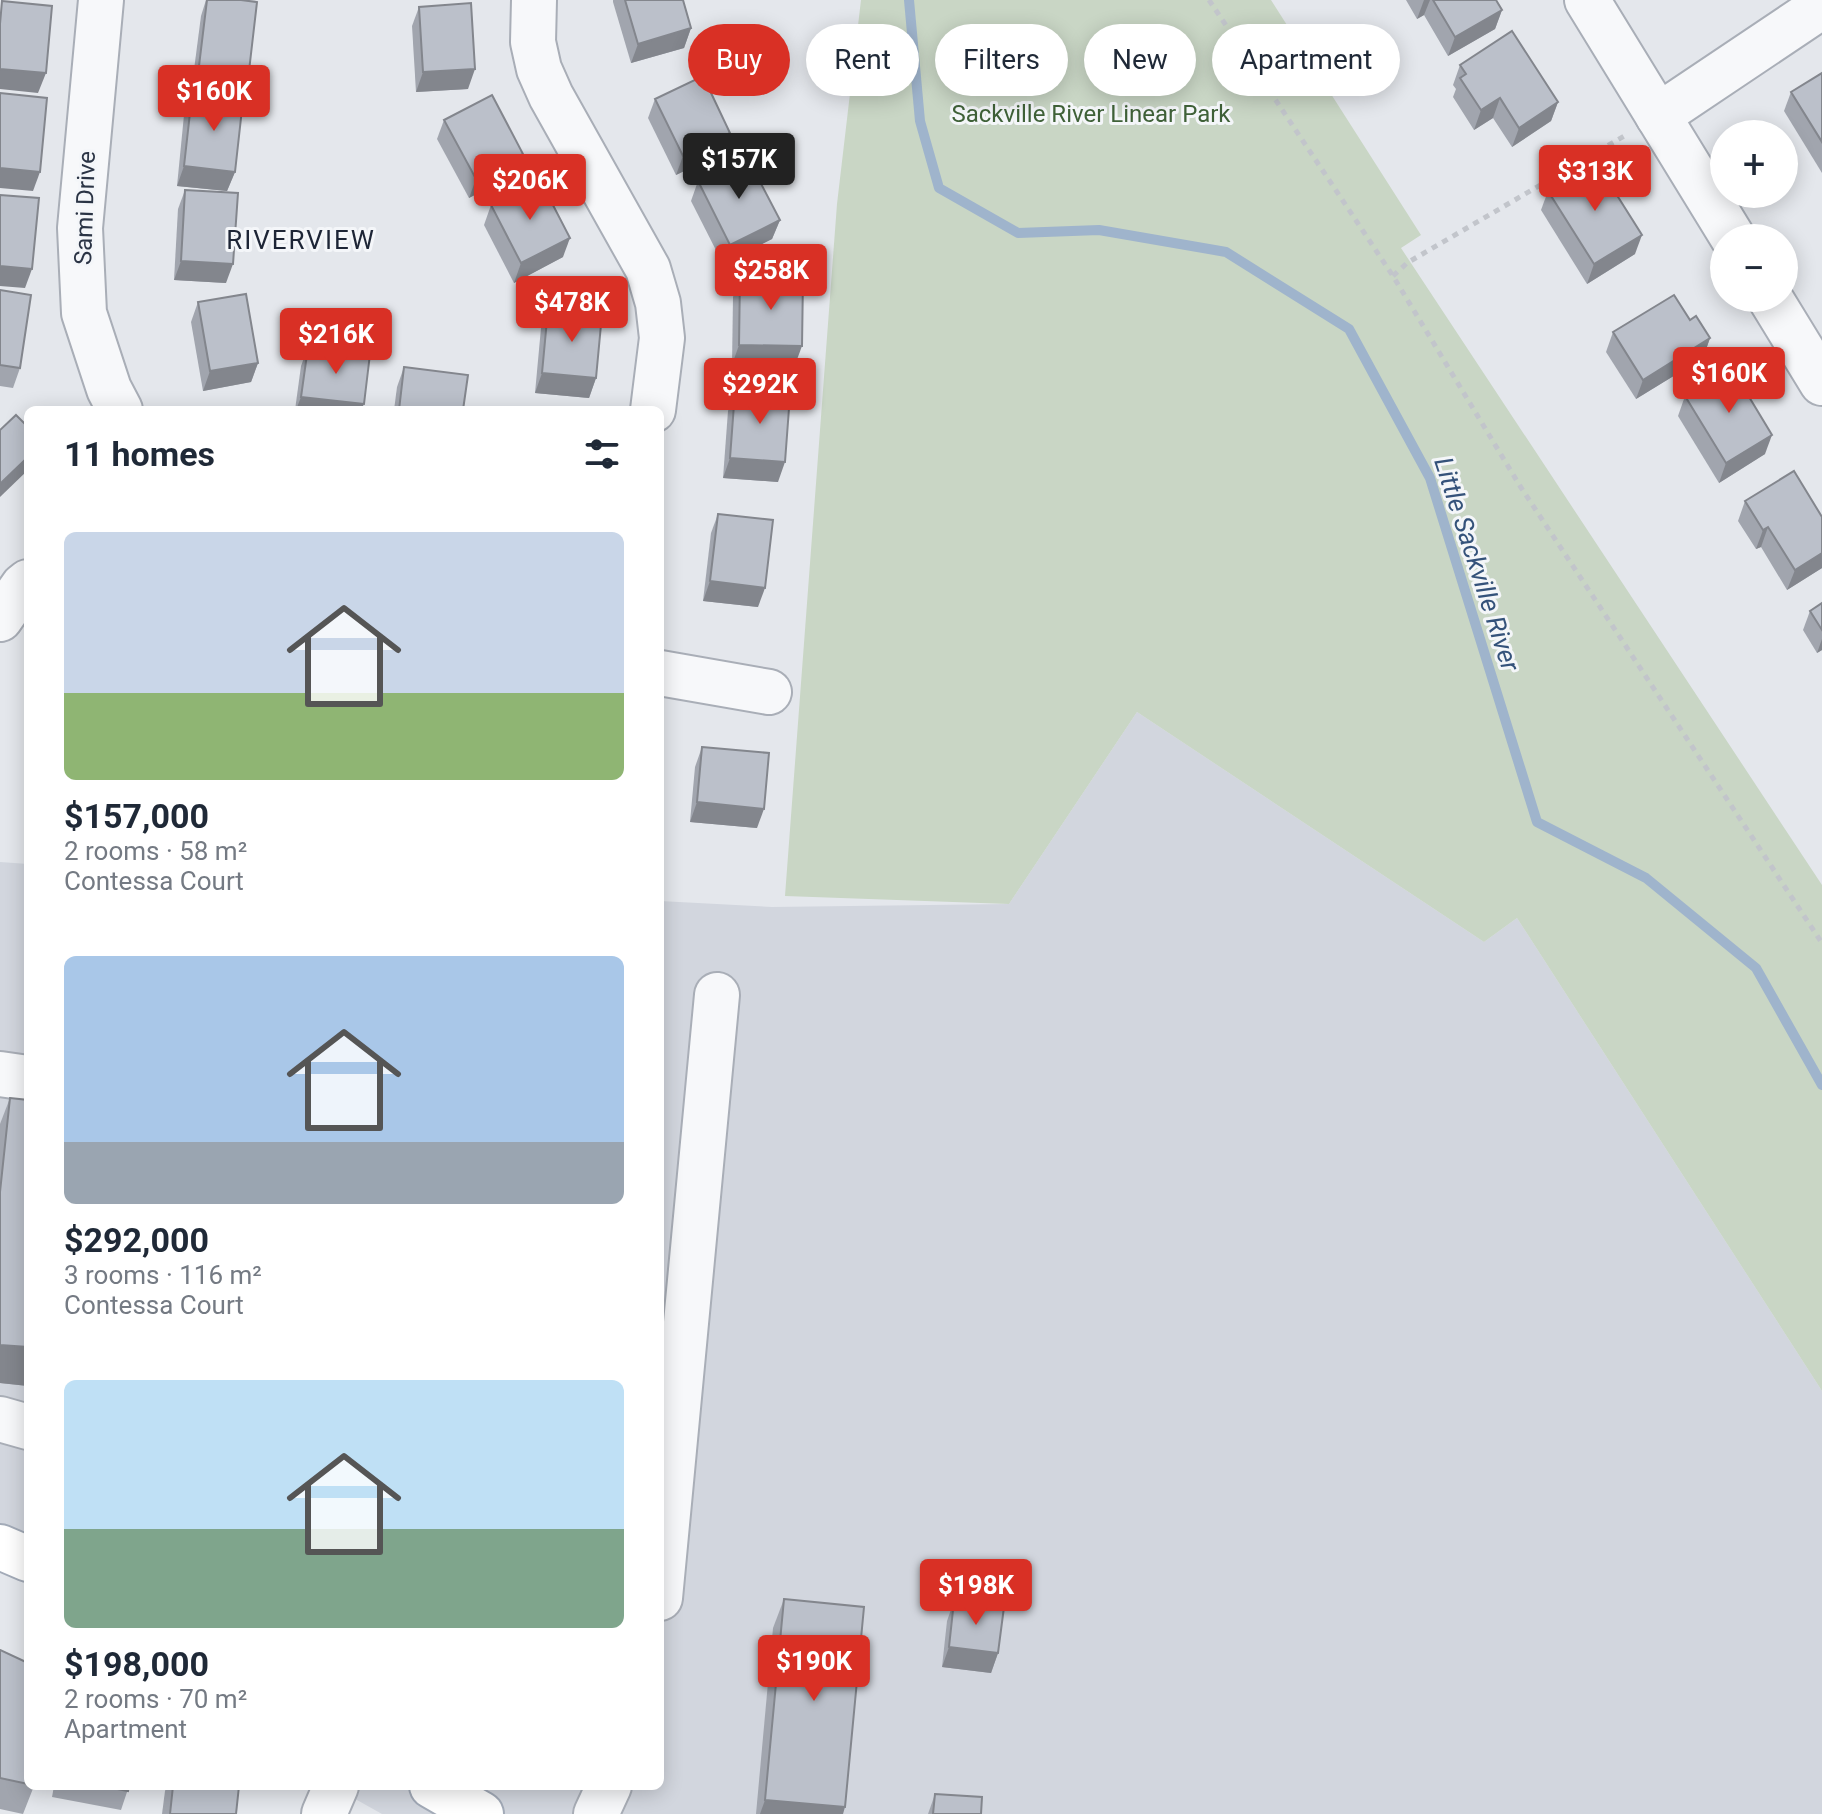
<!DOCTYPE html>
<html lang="en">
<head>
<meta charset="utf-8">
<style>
	:root { --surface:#fff; --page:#f2f2f3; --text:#1f2937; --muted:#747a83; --accent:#d93025 }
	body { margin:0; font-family:Roboto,sans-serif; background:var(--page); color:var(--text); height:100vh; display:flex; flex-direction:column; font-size:30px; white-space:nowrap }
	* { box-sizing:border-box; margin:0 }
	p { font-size:26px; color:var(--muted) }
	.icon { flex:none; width:44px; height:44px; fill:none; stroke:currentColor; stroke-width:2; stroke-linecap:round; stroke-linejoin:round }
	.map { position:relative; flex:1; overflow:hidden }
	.drawer { position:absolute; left:24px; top:406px; width:640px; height:1384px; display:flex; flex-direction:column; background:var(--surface); border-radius:12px; box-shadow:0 4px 20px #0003 }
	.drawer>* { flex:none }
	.hud { position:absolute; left:688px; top:24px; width:760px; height:72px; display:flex; gap:16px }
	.fabs { position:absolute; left:1710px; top:120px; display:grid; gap:16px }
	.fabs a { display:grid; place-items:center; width:88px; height:88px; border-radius:50%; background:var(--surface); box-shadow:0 4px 20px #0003; font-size:40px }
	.price { position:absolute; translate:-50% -68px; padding:0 18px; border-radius:8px; background:var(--accent); color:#fff; font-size:26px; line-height:52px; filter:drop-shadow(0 2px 4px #0008) }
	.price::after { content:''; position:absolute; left:50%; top:48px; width:24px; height:18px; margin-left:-12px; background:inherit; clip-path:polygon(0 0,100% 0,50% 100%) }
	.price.active { background:#222; color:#fff }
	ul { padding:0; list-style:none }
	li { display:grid; align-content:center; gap:16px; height:424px; padding:0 40px }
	li span { display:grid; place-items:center; height:248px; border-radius:12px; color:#555 }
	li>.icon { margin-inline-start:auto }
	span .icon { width:144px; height:144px; fill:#fffc; stroke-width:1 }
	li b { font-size:34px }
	h2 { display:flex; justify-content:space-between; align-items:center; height:96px; padding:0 40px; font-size:34px }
	.pill { padding:0 28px; border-radius:36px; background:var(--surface); box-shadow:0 4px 20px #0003; font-size:28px; line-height:72px }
	.pill.active { background:var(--accent); color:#fff }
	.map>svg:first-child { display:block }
	.built { fill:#d2d6de }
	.green { fill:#c9d6c5 }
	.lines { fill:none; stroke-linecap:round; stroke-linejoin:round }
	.stream { stroke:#9fb4cc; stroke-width:10 }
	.minor-casing { stroke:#a9aeb7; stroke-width:48 }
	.major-casing { stroke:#a3abb8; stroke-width:48 }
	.path { stroke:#c2c5cb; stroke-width:5; stroke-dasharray:6 6; stroke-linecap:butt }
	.minor { stroke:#f7f8fa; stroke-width:44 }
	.major { stroke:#fff; stroke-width:44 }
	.wall { fill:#a1a5ae }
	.shaded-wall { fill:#83868d }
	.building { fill:#bbc0ca; stroke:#83868d; stroke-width:2 }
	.labels { text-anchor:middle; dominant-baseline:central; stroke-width:6; stroke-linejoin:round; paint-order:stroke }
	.park-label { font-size:24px; fill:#3f6138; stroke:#f4f6f9 }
	.street-label { font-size:24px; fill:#2b3445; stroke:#f4f6f9 }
	.neighbourhood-label { font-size:26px; letter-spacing:2px; fill:#1d2536; stroke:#f4f6f9 }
	.water-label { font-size:26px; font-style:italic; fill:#34527a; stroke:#f4f6f9 }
</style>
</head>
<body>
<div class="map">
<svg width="1822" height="1814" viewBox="0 0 1822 1814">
	<rect width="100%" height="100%" fill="#e4e7ec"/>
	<g class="built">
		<polygon points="1137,712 1484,942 1517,918 1822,1391 1822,1814 382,1814 332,1786 660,1786 660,901 772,907 1009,904"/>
		<polygon points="0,862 28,864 28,1556 0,1546"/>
	</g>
	<polygon class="green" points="861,0 1271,0 1421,235 1401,248 1822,885 1822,1391 1517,918 1484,942 1137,712 1009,904 785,896 837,204"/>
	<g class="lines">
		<polyline class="stream" points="909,0 920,121 939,188 1018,233 1099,230 1226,252 1349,329 1430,478 1537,822 1646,878 1756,968 1822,1085"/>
		<g class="minor-casing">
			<g id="minor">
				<polyline points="101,0 80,228 84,313 109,389 120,410"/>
				<polyline points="534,0 533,42 539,69 551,96 648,269 658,303 662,338 653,410"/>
				<polyline points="1587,0 1733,238"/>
				<polyline points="1658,116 1822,6"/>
				<polyline points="1770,298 1822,383"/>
				<polyline points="0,619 23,586 28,582"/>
				<polyline points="660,673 769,692"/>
				<polyline points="0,1074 28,1078"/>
				<polyline points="0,1419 28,1427"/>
				<polyline points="660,1598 717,995"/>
				<polyline points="324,1814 336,1786"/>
				<polyline points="596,1814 609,1786"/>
			</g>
		</g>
		<g class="major-casing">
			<g id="major">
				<polyline points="0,1547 28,1559"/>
				<polyline points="432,1786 481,1814"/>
			</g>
		</g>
		<g class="path">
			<polyline points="1209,0 1393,276 1520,486 1822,943"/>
			<polyline points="1393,276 1407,263 1626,135"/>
		</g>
		<use href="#minor" class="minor"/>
		<use href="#major" class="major"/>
	</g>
	<g class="wall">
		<polygon points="206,0 241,0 242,91 192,85 201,16"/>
		<polygon points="613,0 683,0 691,28 684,48 631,63 613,2"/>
		<polygon points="1406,0 1496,0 1502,10 1495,29 1448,56 1424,15 1417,19"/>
		<polygon points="419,7 468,89 416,92 412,26"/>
		<polygon points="1460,65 1558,102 1551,121 1512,147 1493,118 1474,130 1453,97 1456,89 1453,85"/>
		<polygon points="1822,73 1822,173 1784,111 1791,92"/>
		<polygon points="192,95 235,172 227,191 177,186 184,115"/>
		<polygon points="655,99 730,133 723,152 676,175 648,118"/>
		<polygon points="444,120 516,173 469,198 437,139"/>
		<polygon points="698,181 780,220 772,239 723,264 691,201"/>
		<polygon points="185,190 226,283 174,280 178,209"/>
		<polygon points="1548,191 1635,254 1587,284 1541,210"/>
		<polygon points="491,205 563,257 514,283 484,225"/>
		<polygon points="740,277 795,365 732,365 733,297"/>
		<polygon points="0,290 20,368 13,388 0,386"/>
		<polygon points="198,302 258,363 251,382 203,391 191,322"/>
		<polygon points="548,309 596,378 589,398 535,393 541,328"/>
		<polygon points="1613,332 1710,338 1703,358 1636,399 1606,352"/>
		<polygon points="308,347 361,410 295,410 301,366"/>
		<polygon points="404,367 463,410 394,410 397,387"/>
		<polygon points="735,391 778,482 723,478 728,411"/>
		<polygon points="1685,396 1765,454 1719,483 1678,416"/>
		<polygon points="1745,501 1822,517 1822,568 1787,590 1761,547 1756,549 1738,521"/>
		<polygon points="718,514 758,607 703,601 711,533"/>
		<polygon points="1822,603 1822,650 1817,653 1803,630 1810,611"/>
		<polygon points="702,747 757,828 690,822 695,767"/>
		<polygon points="10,1098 28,1386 0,1383 0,1124"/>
		<polygon points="784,1599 843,1814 756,1814 773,1628"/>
		<polygon points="954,1601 998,1653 991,1673 942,1667 947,1621"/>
		<polygon points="0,1650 28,1663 28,1786 34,1786 23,1814 0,1809"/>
		<polygon points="54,1786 129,1786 121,1810 52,1797"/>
		<polygon points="167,1786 239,1786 236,1814 162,1814 165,1791"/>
		<polygon points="935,1794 981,1814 928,1814"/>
	</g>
	<g class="shaded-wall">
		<polygon points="1424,0 1430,0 1424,15 1417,19"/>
		<polygon points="1502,10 1495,29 1448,56 1455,37"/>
		<polygon points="691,28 684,48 631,63 638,44"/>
		<polygon points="199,66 249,71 242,91 192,85"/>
		<polygon points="0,69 46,73 38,93 0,89"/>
		<polygon points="475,69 468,89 416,92 423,72"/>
		<polygon points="1500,98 1493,118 1474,130 1481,110"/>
		<polygon points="1558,102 1551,121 1512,147 1519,128"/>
		<polygon points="730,133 723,152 676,175 683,156"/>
		<polygon points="523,154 516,173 469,198 476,179"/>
		<polygon points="184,166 235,172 227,191 177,186"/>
		<polygon points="0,168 40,172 33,191 0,188"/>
		<polygon points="780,220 772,239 723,264 730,245"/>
		<polygon points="1642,235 1635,254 1587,284 1594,264"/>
		<polygon points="570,238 563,257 514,283 521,263"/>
		<polygon points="181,261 233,264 226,283 174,280"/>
		<polygon points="0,266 32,269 25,288 0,286"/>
		<polygon points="1710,338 1703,358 1636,399 1643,380"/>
		<polygon points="739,345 802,346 795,365 732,365"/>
		<polygon points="258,363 251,382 203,391 210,371"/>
		<polygon points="542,373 596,378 589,398 535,393"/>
		<polygon points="301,397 364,404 361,410 296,410"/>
		<polygon points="1772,435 1765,454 1719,483 1726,463"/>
		<polygon points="28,457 28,470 0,497 0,484"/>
		<polygon points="730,458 785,462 778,482 723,478"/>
		<polygon points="1768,527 1761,547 1756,549 1763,530"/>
		<polygon points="1822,553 1822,568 1787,590 1795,570"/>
		<polygon points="710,581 765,588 758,607 703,601"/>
		<polygon points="1822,639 1822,650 1817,653"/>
		<polygon points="697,802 764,809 757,828 690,822"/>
		<polygon points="0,1345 28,1347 28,1386 0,1383"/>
		<polygon points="949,1647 998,1653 991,1673 942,1667"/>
		<polygon points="765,1800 845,1807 843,1814 760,1814"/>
	</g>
	<g class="building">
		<polygon points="207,0 241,0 257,2 249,71 199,66"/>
		<polygon points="625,0 683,0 691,28 638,44"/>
		<polygon points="1433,0 1496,0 1502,10 1455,37"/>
		<polygon points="2,1 52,6 46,73 0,69 0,24"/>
		<polygon points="471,3 475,69 423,72 419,7"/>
		<polygon points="1512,31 1558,102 1519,128 1500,98 1481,110 1460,78 1466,74 1460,65"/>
		<polygon points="1822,73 1822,142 1791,92"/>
		<polygon points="703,76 730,133 683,156 655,99"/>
		<polygon points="0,93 47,98 40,172 0,168"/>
		<polygon points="192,95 243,100 235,172 184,166"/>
		<polygon points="492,95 523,154 476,179 444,120"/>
		<polygon points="747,157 780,220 730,245 698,181"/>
		<polygon points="1596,162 1642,235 1594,264 1548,191"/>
		<polygon points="540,180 570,238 521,263 491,205"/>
		<polygon points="185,190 238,193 233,264 181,261"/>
		<polygon points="0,195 39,198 32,269 0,266"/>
		<polygon points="740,277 803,278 802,346 739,345"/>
		<polygon points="0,290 31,295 20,368 0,365"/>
		<polygon points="246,294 258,363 210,371 198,302"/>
		<polygon points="1674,295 1690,320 1696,316 1710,338 1643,380 1613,332"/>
		<polygon points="548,309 602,314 596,378 542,373"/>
		<polygon points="308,347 370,354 364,404 301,397"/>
		<polygon points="404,367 468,375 463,410 399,410"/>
		<polygon points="1731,367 1772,435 1726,463 1685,396"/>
		<polygon points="735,391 790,395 785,462 730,458"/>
		<polygon points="16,415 28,427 28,457 0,484 0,430"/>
		<polygon points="1794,471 1822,517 1822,553 1795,570 1768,527 1763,530 1745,501"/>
		<polygon points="718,514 773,520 765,588 710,581"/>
		<polygon points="1822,603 1822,630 1810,611"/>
		<polygon points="702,747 769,753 764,809 697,802"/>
		<polygon points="10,1098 28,1100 28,1347 0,1345 0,1192"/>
		<polygon points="784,1599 864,1607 845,1807 765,1800"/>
		<polygon points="954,1601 1004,1607 998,1653 949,1647"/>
		<polygon points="0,1650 28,1663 28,1784 0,1778"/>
		<polygon points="102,1786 129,1786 128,1791"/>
		<polygon points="173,1786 239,1786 236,1814 170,1814"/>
		<polygon points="935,1794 982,1797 981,1814 933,1814"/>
	</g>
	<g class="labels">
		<g class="park-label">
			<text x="1091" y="114">Sackville River Linear Park</text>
		</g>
		<g class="street-label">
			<text transform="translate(85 208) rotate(-88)">Sami Drive</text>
		</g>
		<g class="neighbourhood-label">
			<text x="301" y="240">RIVERVIEW</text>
		</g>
		<g class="water-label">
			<text transform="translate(1477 564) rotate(72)">Little Sackville River</text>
		</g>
	</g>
</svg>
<div class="fabs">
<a>+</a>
<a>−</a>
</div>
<b class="price" style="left:214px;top:133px">$160K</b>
<b class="price active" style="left:739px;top:201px">$157K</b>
<b class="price" style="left:1595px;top:213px">$313K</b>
<b class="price" style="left:530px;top:222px">$206K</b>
<b class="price" style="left:771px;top:312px">$258K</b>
<b class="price" style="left:572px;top:344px">$478K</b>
<b class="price" style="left:336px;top:376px">$216K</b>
<b class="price" style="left:1729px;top:415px">$160K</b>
<b class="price" style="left:760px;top:426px">$292K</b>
<b class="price" style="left:976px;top:1627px">$198K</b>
<b class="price" style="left:814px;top:1703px">$190K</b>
<div class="hud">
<a class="pill active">Buy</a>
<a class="pill">Rent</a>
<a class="pill">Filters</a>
<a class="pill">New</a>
<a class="pill">Apartment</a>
</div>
<section class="drawer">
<h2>11 homes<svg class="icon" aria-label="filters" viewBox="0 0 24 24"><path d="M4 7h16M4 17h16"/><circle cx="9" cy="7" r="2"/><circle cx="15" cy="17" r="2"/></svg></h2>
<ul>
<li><span style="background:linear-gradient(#c9d6e8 65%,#8fb573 0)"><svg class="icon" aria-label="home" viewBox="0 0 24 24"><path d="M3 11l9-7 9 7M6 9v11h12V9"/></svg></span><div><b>$157,000</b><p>2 rooms · 58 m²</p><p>Contessa Court</p></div></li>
<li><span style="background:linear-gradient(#a9c7e8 75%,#9aa5b1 0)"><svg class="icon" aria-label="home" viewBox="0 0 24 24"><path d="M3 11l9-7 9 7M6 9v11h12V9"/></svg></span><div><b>$292,000</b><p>3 rooms · 116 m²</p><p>Contessa Court</p></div></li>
<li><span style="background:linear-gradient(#bfe0f5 60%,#7fa58c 0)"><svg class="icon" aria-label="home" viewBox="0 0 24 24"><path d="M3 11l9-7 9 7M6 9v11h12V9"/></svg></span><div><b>$198,000</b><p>2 rooms · 70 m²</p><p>Apartment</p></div></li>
</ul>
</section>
</div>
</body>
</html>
